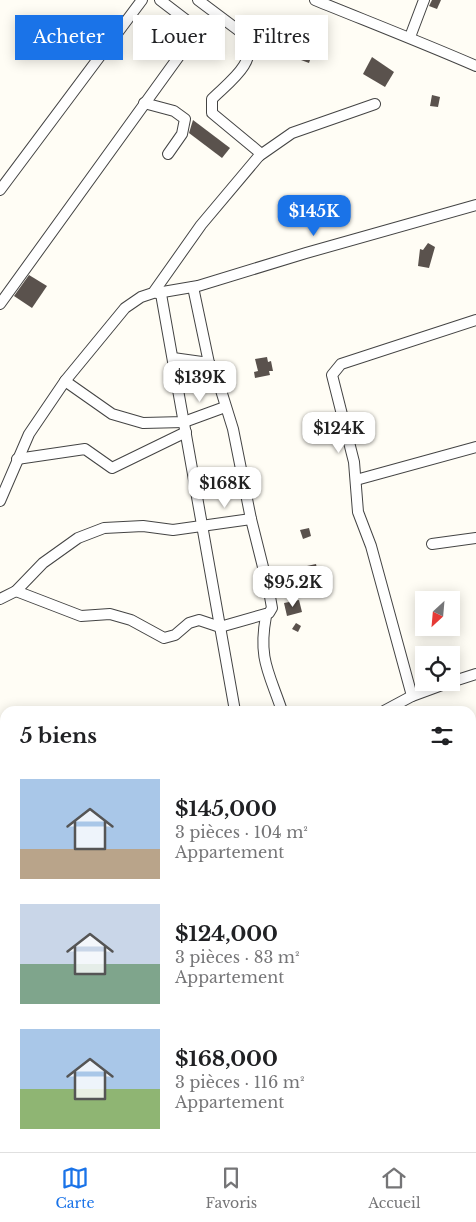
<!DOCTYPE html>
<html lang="fr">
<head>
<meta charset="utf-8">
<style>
	:root { --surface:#fff; --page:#f6f6f6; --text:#202124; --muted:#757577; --line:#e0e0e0; --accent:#1a73e8 }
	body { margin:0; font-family:"Libre Baskerville",serif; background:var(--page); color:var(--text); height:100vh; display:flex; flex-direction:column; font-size:19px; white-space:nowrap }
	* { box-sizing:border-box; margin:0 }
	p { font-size:16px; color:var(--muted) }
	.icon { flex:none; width:28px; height:28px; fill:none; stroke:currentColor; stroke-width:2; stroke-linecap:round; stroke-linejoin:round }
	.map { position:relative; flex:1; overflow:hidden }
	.sheet { position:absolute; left:0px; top:706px; width:476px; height:446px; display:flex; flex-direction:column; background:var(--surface); border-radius:15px 15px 0 0; box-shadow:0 2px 12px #0003 }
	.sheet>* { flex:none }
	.hud { position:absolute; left:15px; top:15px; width:446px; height:45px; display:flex; gap:10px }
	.needle { width:32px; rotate:206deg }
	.buttons { position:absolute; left:415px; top:591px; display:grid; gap:10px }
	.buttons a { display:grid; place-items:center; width:45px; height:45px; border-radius:0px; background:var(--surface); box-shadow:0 2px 12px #0003; font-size:25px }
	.price { position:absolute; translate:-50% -42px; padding:0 11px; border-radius:10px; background:#fff; color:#222; font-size:16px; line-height:32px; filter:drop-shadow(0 1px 2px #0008) }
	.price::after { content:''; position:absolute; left:50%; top:30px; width:15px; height:11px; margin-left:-8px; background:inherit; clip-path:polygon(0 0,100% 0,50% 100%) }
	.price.selected { background:var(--accent); color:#fff }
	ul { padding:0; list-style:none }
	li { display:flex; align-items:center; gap:15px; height:125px; padding:0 20px }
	li span { display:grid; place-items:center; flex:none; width:140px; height:100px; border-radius:0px; color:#555 }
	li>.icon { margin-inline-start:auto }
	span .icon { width:60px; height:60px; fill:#fffc; stroke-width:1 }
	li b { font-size:21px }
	h2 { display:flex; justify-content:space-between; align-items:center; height:60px; padding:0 20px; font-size:21px }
	.pill { padding:0 18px; border-radius:0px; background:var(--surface); box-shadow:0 2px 12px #0003; font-size:18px; line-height:45px }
	.pill.selected { background:var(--accent); color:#fff }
	.tabs { display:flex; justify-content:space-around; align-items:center; height:70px; border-top:1px solid var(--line); background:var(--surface); font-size:14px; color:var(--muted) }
	.tabs a { display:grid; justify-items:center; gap:2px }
	.tabs .selected { color:var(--accent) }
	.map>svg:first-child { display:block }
	.building { fill:#5a524d }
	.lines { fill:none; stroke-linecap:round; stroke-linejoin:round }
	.minor-casing { stroke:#444; stroke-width:12 }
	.path { stroke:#333; stroke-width:1; stroke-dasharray:5 2.5; stroke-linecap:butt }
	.minor { stroke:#fff; stroke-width:10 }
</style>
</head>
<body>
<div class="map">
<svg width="476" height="1152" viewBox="0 0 476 1152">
	<rect width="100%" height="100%" fill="#fffdf5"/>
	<g class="building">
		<polygon points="432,0 441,0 437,9 429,6"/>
		<polygon points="304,52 312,54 309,63 301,60"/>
		<polygon points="372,57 394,72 385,87 363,74"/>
		<polygon points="432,95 440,97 438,107 430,106"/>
		<polygon points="193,120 230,148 222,158 189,133"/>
		<polygon points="428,243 435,247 429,268 418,266 420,249 423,250"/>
		<polygon points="29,275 47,286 32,308 14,296"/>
		<polygon points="267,357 268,362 271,361 273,371 269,371 270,375 255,378 254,372 258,371 255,359"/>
		<polygon points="309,528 311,536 303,539 300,530"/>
		<polygon points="316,564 318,573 309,575 307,566"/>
		<polygon points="308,579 311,592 305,593 302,581"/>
		<polygon points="299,600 302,612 287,616 284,603"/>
		<polygon points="296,623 301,626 298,632 292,629"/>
	</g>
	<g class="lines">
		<g class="minor-casing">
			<g id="minor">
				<path d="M315,0C369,22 423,43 476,66"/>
				<polyline points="410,37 424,0"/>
				<polyline points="144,103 174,111 185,119 182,134 168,154"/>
				<polyline points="259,156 292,133 375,104"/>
				<polyline points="0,190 142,0"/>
				<polyline points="193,287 209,363"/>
				<polyline points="157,293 198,286 306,253 476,205"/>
				<polyline points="161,294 235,711"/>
				<polyline points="0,304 195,34 194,26 160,0"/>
				<polyline points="65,381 112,414 143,423 184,422 225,407"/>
				<polyline points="17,459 85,449 112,468 186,432"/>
				<polyline points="356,480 476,447"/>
				<path d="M0,501L29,434L65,381L125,308L141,297L153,293L201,225L259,156V152L212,113V99C229,82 259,62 246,36L198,0"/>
				<polyline points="432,544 476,538"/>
				<polyline points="16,591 81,616 110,614 131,620 164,638 175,635 189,623 199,620 220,627 269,613 272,608 269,591 251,519 233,429 215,371 209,363 173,358"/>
				<polyline points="0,599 16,591 43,563 78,538 104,528 143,526 173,530 251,519"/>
				<path d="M266,616C258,659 269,672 282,711"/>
				<polyline points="451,682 476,674"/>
				<polyline points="412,696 371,546 358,512 354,462 332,375 341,364 476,320"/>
				<polyline points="384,711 412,696 450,682"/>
				<polyline points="0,757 5,757"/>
				<polyline points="471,952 476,952"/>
				<polyline points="167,1152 168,1148"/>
				<polyline points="296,1152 298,1148"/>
			</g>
		</g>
		<polyline class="path" points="0,1149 5,1137"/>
		<use href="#minor" class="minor"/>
	</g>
</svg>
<div class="buttons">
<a><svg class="needle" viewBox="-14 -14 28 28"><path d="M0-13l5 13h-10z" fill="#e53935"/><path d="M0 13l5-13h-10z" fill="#757577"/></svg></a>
<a><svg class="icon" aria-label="locate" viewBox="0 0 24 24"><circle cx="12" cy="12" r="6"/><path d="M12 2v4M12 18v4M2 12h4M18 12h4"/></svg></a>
</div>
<b class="price selected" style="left:314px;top:237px">$145K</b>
<b class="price" style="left:200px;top:403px">$139K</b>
<b class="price" style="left:339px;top:454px">$124K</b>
<b class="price" style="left:225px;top:509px">$168K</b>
<b class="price" style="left:293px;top:608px">$95.2K</b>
<div class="hud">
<a class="pill selected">Acheter</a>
<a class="pill">Louer</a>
<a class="pill">Filtres</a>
</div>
<section class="sheet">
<h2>5 biens<svg class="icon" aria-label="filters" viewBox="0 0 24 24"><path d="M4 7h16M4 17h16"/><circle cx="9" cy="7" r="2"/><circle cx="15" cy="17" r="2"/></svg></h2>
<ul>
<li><span style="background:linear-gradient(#a9c7e8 70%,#b9a48a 0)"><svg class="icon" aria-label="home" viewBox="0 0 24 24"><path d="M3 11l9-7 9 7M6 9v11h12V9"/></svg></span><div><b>$145,000</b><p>3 pièces · 104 m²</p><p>Appartement</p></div></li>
<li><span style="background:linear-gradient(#c9d6e8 60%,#7fa58c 0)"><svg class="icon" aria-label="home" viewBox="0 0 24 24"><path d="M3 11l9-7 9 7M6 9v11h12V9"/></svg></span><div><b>$124,000</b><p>3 pièces · 83 m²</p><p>Appartement</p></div></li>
<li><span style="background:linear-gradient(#a9c7e8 60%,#8fb573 0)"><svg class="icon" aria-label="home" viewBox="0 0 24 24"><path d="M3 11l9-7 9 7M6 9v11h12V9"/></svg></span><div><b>$168,000</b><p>3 pièces · 116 m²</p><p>Appartement</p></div></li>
</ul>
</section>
</div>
<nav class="tabs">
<a class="selected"><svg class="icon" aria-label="map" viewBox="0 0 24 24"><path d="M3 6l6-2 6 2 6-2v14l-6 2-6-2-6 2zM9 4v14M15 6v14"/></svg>Carte</a>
<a><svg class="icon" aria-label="saved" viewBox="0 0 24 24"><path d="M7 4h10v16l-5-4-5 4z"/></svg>Favoris</a>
<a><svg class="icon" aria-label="home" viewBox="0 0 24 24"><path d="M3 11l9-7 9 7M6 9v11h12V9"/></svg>Accueil</a>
</nav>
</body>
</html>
